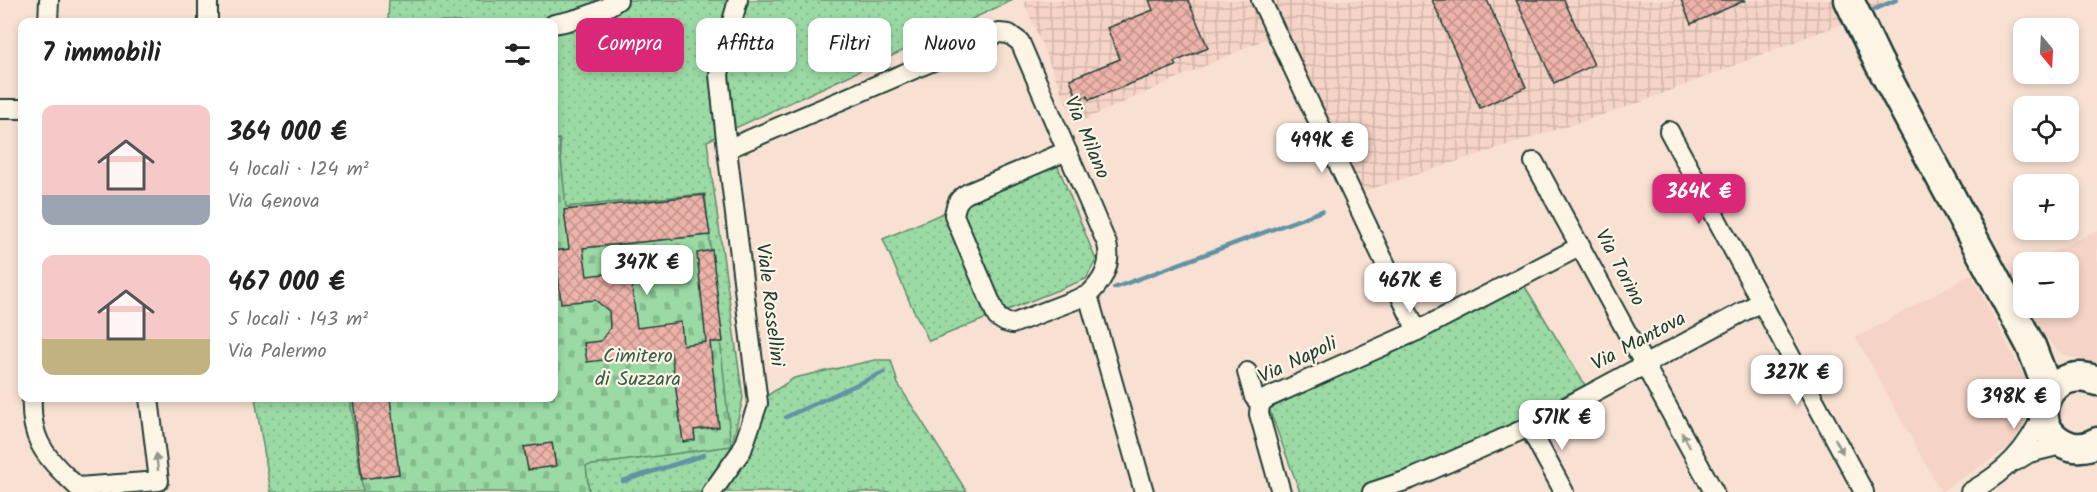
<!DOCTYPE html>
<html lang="it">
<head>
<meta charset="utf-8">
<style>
	:root { --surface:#fff; --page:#f6f6f6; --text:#222; --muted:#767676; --accent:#db2777 }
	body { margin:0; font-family:Kalam,sans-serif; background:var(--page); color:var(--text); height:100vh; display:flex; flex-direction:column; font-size:22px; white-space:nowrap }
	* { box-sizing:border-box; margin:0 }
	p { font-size:20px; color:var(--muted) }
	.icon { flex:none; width:33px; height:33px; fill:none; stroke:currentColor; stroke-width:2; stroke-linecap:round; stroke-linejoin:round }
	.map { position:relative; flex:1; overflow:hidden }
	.details { position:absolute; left:18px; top:18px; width:540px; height:384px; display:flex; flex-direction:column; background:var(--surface); border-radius:12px; box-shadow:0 3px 9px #0003 }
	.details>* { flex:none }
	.banner { position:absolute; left:576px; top:18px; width:570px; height:54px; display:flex; gap:12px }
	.needle { width:39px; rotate:162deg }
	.controls { position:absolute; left:2013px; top:18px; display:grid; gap:12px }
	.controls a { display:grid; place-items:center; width:66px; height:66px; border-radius:12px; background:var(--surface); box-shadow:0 3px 9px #0003; font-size:30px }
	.price { position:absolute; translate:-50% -51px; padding:0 14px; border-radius:12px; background:#fff; color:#222; font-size:20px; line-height:39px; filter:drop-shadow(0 2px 3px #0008) }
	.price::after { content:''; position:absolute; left:50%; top:36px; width:18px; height:14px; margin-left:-9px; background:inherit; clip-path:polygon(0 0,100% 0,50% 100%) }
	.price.selected { background:var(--accent); color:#fff }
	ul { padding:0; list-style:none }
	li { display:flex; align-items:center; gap:18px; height:150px; padding:0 24px }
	li span { display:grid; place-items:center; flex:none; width:168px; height:120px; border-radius:12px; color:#555 }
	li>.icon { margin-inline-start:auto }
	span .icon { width:72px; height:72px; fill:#fffc; stroke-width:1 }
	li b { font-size:26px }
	h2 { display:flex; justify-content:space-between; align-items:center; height:72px; padding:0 24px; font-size:26px }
	.tag { padding:0 21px; border-radius:12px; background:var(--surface); box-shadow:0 3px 9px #0003; font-size:21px; line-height:54px }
	.tag.selected { background:var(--accent); color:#fff }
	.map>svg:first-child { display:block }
	.built { fill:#f5d3c6 }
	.industrial { fill:url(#industrial-grid) }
	.grass { fill:url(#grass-dots); stroke:#5d8c6c; stroke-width:1.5 }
	.cemetery { fill:url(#cemetery-stones); stroke:#5d8c6c; stroke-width:1.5 }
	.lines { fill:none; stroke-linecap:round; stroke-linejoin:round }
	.stream { stroke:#6292a4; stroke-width:4.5 }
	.building { fill:url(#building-cross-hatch); stroke:#1f3d34; stroke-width:1.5 }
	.street-casing { stroke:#1f3d34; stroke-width:22 }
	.primary-casing { stroke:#1f3d34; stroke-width:33 }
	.street { stroke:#fcf5e5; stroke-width:18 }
	.primary { stroke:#fcf5e5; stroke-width:28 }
	.oneway { fill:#8e998c }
	.labels { text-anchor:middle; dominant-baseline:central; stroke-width:4.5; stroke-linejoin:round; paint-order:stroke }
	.street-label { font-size:20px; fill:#1f3d34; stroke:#fcf5e5 }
	.park-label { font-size:20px; fill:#385c4a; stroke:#fcf5e5 }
</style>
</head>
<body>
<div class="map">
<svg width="2097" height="492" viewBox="0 0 2097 492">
	<defs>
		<pattern id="industrial-grid" width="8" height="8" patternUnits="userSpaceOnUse" patternTransform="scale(1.5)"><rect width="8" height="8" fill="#f5d3c6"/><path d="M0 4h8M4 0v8" fill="none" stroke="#d2b6ab"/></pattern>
		<pattern id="grass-dots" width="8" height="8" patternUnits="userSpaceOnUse" patternTransform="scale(1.5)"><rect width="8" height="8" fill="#9bdaa4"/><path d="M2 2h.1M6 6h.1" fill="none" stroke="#85bc8e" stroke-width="1.8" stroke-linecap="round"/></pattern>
		<pattern id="cemetery-stones" width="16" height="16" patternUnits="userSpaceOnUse" patternTransform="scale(1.5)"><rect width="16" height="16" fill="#9bdaa4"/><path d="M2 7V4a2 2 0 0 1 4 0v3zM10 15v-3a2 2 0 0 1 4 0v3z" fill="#85bc8e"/></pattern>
		<pattern id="building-cross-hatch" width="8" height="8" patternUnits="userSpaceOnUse" patternTransform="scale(1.5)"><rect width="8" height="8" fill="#edb2a9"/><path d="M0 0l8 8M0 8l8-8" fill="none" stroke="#bf928a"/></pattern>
	</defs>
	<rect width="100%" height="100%" fill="#f8e1d3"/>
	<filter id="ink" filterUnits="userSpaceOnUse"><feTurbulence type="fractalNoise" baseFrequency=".0167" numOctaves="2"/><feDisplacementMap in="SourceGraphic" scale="12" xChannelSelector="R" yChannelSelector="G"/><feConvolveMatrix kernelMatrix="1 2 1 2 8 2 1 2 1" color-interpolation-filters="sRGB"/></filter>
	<g filter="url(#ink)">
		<g class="built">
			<polygon points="2097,230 2097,364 2064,355 2048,340 2028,308 2068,308 2068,262 2031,262"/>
			<polygon points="2023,266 2023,299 2008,274"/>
			<polygon points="1971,274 2033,394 2023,424 2011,446 1941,492 1856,338"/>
		</g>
		<polygon class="industrial" points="1023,0 1896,0 1858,19 1817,33 1636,104 1362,192 1286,30 1075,124"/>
		<g class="grass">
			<polygon points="389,0 1013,0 707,141 743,398 732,444 768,395 794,378 875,360 891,360 898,384 967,492 589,492 586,466 705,194 565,207 559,140 554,140 554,22 388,22"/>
			<polygon points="1057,164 1096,260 1086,279 929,341 910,303 883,239"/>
			<polygon points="1524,285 1585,385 1411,475 1364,492 1300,492 1269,409"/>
			<polygon points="255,398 350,398 363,492 271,492"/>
		</g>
		<polygon class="cemetery" points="559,139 566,207 705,194 731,446 586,466 589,492 363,492 350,398 554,398 554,140"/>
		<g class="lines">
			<g class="stream">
				<polyline points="1871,11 1896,0"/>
				<polyline points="1114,288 1322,211"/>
				<polyline points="786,417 884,372"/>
				<polyline points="623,481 704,455"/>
			</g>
		</g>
		<g class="building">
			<polygon points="1149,0 1188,0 1208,48 1174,62 1176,66 1089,100 1087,96 1078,100 1070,79 1120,59 1107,28 1153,10"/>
			<polygon points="1432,0 1487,0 1526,87 1480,108"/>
			<polygon points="1516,0 1564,0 1594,65 1554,83"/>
			<polygon points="1681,0 1746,0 1691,24"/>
			<polygon points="704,195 710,235 583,248 587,276 630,271 637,328 681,322 683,345 706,342 697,253 712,250 723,342 710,342 719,427 694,430 695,440 683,442 671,352 587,362 584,343 601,341 610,328 609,311 595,300 561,303 557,263 554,264 554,251 569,249 564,210"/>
			<polygon points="353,398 390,398 399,474 362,479"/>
			<polygon points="552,443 556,466 528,470 524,447"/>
		</g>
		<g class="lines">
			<g class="street-casing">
				<g id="street">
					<path d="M738,0L723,54L719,75L727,149L999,33L1009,34L1020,42L1107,244C1112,265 1103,281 1088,295L1144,492"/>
					<polyline points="1261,0 1417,331"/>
					<polyline points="48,22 49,0"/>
					<polyline points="208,22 208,0"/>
					<path d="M554,24C577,20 599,14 618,0"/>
					<polyline points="0,109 22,109"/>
					<polyline points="1669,131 1864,492"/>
					<path d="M1067,151L968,193C958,198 956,204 954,215L997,317L1005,322L1012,324L1088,295"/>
					<polyline points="1534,162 1714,492"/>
					<polyline points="1247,372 1254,397 1260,404 1259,414 1281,492"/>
					<path d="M32,398C30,435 42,454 69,479C73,483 78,487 82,492"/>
					<polyline points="1260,404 1267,398 1417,331 1581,246"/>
					<polyline points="1529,427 1564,492"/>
					<polyline points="2016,461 2029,453 2065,444"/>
					<polyline points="78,487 159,481 149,398"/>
					<polyline points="712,492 742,450 758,403 727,149"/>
					<polyline points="1372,492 1411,479 1529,427 1761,302"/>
					<path d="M1970,492C2007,471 2026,451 2044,412"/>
				</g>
			</g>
			<g class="primary-casing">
				<g id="primary">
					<polyline points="1849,0 1877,59 2031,346 2044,380 2047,398"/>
					<path d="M2097,381C2050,361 2022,425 2065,444C2075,449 2087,448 2097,442"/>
				</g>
			</g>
			<use href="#street" class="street"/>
			<use href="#primary" class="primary"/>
		</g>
		<defs><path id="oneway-solid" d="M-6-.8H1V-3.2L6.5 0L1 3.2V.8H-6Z" transform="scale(1.5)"/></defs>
		<g class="oneway">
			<use href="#oneway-solid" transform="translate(1686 440) rotate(-118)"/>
			<use href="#oneway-solid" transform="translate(1839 446) rotate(62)"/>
			<use href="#oneway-solid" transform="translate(157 462) rotate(-97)"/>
		</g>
	</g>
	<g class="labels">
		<g class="street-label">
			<text transform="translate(1086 138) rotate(67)">Via Milano</text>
			<text transform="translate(1619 268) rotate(62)">Via Torino</text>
			<text transform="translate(769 305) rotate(83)">Viale Rossellini</text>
			<text transform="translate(1639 342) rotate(-28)">Via Mantova</text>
			<text transform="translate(1298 361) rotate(-25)">Via Napoli</text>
		</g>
		<g class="park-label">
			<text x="638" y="357">Cimitero<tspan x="638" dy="23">di Suzzara</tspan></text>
		</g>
	</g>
</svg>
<div class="controls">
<a><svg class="needle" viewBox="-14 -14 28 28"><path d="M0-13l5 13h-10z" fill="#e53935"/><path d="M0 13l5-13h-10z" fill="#767676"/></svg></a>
<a><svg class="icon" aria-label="locate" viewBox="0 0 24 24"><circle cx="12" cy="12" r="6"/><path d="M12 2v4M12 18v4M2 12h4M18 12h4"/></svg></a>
<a>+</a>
<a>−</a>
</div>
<b class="price" style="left:1322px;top:174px">499K €</b>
<b class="price selected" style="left:1699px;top:225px">364K €</b>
<b class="price" style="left:647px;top:296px">347K €</b>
<b class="price" style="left:1410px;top:314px">467K €</b>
<b class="price" style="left:1797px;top:406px">327K €</b>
<b class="price" style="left:2014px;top:430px">398K €</b>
<b class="price" style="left:1562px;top:451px">571K €</b>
<div class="banner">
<a class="tag selected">Compra</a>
<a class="tag">Affitta</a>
<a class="tag">Filtri</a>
<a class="tag">Nuovo</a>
</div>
<section class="details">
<h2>7 immobili<svg class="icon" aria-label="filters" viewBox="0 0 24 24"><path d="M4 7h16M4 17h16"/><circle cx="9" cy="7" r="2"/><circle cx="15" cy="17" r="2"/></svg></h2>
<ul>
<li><span style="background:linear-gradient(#f6c9c9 75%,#9aa5b1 0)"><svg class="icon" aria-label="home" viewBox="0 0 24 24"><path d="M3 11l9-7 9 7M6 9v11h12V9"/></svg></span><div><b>364 000 €</b><p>4 locali · 124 m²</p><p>Via Genova</p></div></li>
<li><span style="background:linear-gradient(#f6c9c9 70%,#c2b280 0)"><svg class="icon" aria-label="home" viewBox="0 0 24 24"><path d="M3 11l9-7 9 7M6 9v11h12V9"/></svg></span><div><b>467 000 €</b><p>5 locali · 143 m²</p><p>Via Palermo</p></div></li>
</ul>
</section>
</div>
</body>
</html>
